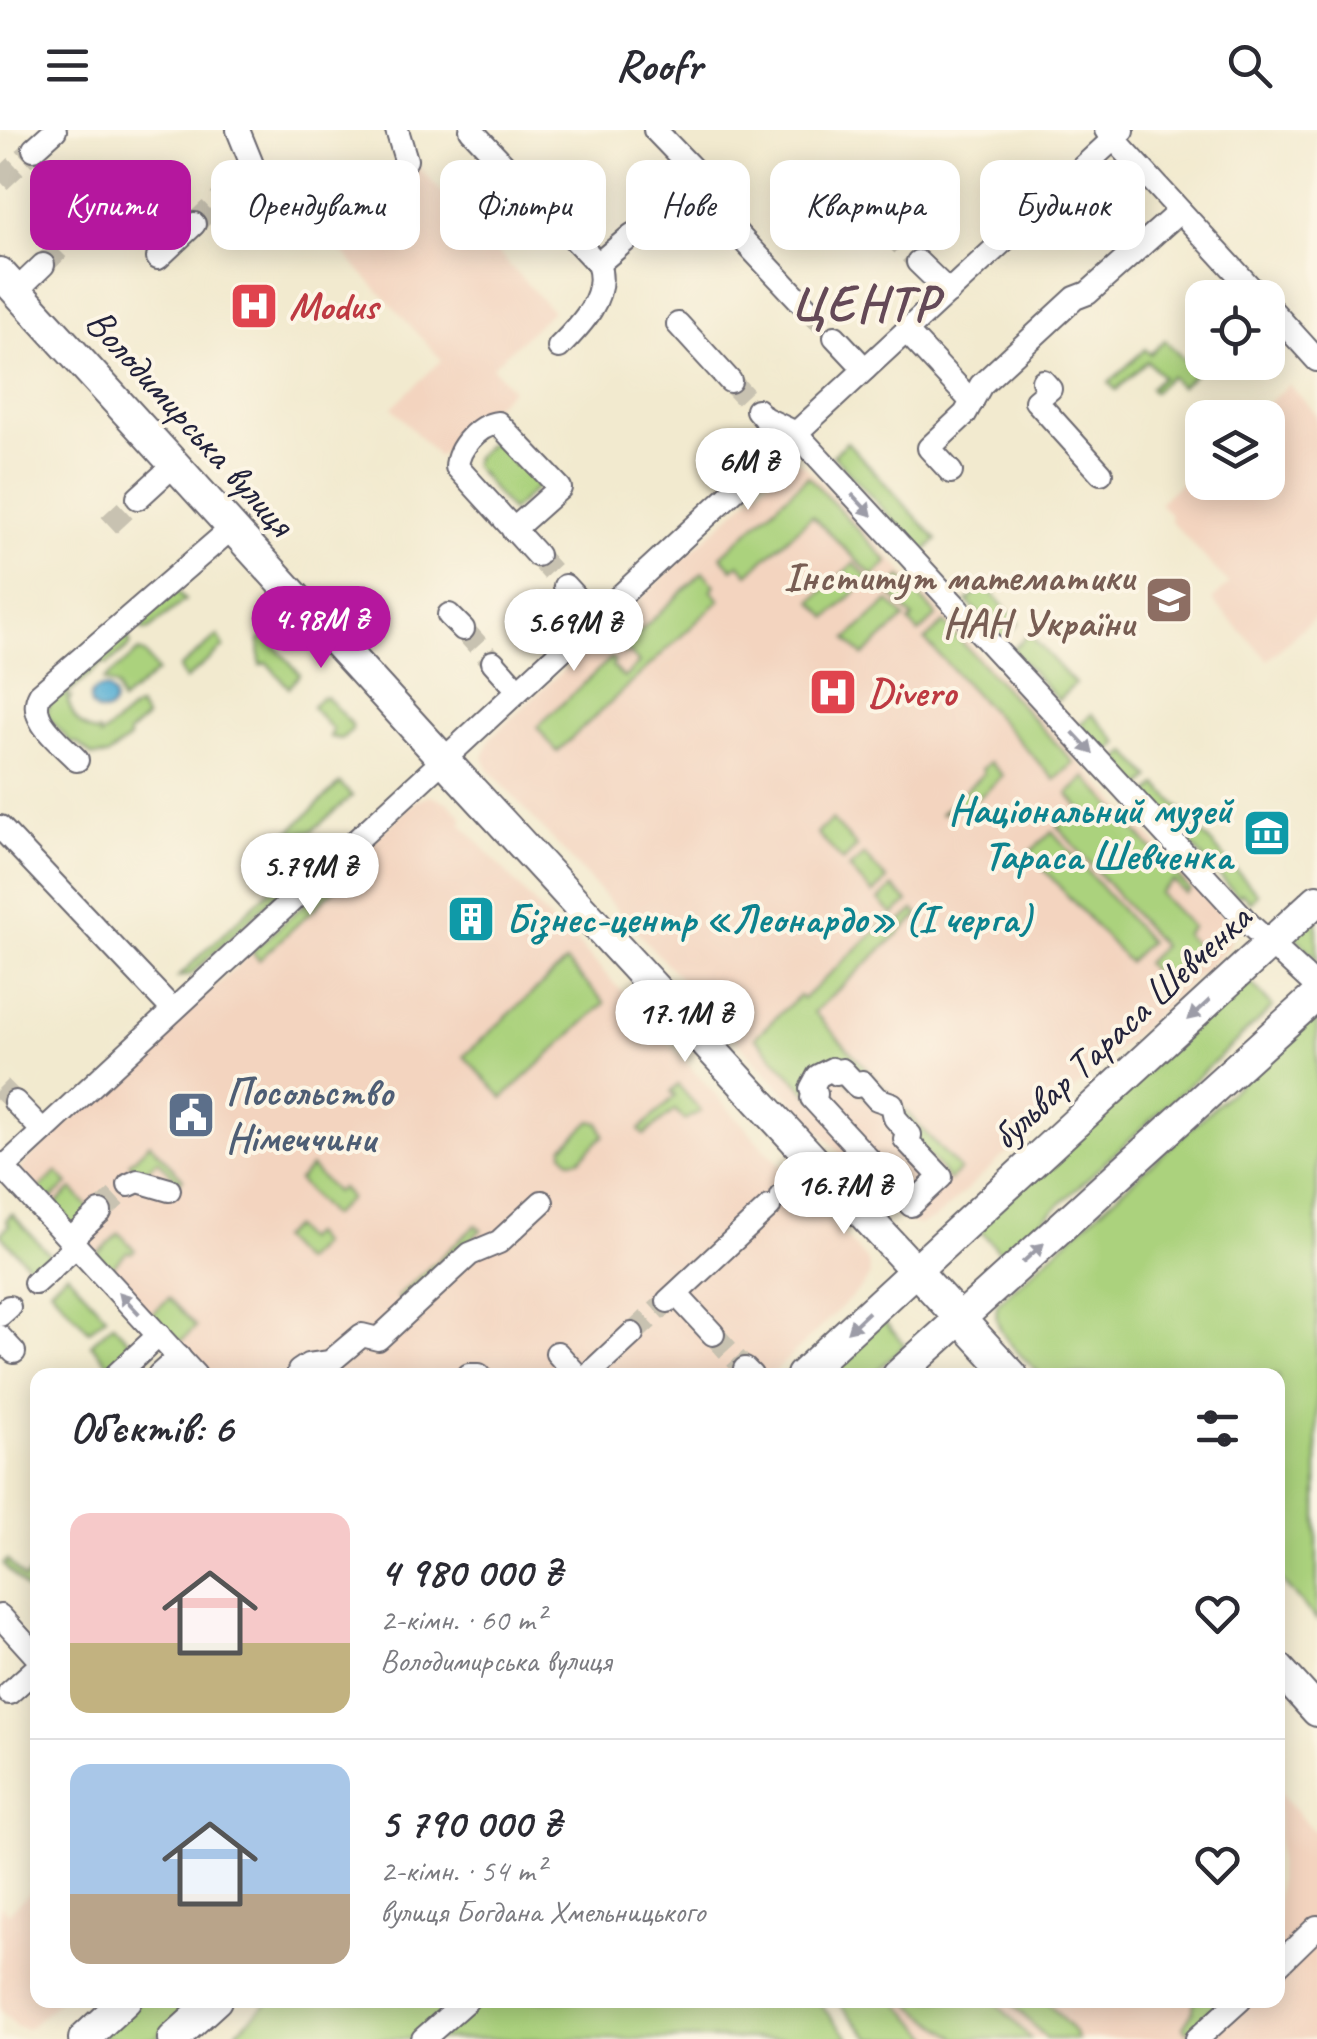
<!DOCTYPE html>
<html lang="uk">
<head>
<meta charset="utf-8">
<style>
	:root { --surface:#fff; --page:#f7f7f7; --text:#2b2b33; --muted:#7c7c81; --line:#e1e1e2; --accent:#b5179e }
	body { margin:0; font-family:Caveat,sans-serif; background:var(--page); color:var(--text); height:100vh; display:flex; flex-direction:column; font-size:38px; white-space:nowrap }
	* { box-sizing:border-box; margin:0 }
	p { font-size:32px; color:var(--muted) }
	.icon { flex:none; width:55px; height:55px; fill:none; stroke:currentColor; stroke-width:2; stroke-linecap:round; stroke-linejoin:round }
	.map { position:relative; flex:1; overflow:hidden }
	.panel { position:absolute; left:30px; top:1238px; width:1255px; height:640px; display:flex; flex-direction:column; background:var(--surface); border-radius:20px; box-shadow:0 5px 25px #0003 }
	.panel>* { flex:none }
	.top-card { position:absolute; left:30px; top:30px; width:1258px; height:90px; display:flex; gap:20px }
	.fabs { position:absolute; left:1185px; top:150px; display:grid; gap:20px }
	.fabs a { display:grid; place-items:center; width:100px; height:100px; border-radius:20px; background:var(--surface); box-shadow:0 5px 25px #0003; font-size:50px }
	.price { position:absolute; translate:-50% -85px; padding:0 22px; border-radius:35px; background:#fff; color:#222; font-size:32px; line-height:65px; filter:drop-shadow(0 2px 5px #0008) }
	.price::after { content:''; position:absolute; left:50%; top:60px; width:30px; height:22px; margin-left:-15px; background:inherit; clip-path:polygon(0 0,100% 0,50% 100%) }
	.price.selected { background:var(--accent); color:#fff }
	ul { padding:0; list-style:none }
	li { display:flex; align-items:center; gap:30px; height:250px; padding:0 40px }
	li+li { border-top:2px solid var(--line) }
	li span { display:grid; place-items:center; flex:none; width:280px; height:200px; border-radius:20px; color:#555 }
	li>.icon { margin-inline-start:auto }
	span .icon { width:120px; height:120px; fill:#fffc; stroke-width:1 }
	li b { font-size:42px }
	h2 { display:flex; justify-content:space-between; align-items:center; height:120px; padding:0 40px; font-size:42px }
	.pill { padding:0 35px; border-radius:20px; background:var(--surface); box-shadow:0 5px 25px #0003; font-size:35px; line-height:90px }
	.pill.selected { background:var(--accent); color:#fff }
	header { display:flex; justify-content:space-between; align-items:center; height:130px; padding:0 40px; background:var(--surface); font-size:45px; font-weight:700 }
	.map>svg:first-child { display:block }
	.built { fill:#f3d4bf }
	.green { fill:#abd27d; stroke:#667a5c; stroke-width:2.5 }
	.water { fill:#57afd4; stroke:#3c6888; stroke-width:2.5 }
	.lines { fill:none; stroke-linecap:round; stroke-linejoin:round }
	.minor-tunnel { stroke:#c8c2b1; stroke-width:22; stroke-dasharray:22 11; stroke-linecap:butt }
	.minor-casing { stroke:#6b686f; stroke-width:26 }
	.major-casing { stroke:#6b686f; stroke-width:34 }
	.minor { stroke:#fff; stroke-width:22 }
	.major { stroke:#fff; stroke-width:30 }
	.oneway { fill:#9c9ca7 }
	.labels { text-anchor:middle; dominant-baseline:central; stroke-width:8; stroke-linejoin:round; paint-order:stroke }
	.health-label { font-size:40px; font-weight:bold; fill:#be3a42; stroke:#fcf5e5; text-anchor:start }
	.street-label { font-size:40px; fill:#22223b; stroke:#fcf5e5 }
	.education-label { font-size:40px; font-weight:bold; fill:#785e54; stroke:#fcf5e5; text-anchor:end }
	.culture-label { font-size:40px; font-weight:bold; fill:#0d838f; stroke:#fcf5e5; text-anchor:end }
	.service-label { font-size:40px; font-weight:bold; fill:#4e5e75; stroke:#fcf5e5; text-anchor:start }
	.district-label { font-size:50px; font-weight:bold; letter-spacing:2.5px; fill:#644957; stroke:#fcf5e5 }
</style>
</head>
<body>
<header><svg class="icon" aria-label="menu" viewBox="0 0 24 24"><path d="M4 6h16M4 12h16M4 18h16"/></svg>Roofr<svg class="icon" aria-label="search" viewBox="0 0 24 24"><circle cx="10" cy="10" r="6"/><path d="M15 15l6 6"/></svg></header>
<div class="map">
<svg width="1317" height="1909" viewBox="0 0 1317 1909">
	<rect width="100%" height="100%" fill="#fcf5e5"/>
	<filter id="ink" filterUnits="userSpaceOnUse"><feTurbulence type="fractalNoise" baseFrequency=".01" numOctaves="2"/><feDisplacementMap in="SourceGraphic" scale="20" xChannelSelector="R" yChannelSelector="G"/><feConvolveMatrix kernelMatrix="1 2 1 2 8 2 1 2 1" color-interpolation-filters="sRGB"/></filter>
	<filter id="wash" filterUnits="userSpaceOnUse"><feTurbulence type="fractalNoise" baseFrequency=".0048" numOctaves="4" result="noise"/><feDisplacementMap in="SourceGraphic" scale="40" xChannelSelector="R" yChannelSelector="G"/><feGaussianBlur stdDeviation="2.25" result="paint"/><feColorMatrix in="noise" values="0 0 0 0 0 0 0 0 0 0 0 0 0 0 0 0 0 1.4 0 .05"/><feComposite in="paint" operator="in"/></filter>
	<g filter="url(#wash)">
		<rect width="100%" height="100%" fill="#f2eacf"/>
		<g class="built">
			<polygon points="409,27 552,181 492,237 512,259 438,327 392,277 442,230 326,104"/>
			<polygon points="1289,254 1317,285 1317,485 1268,530 1212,470 1229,454 1169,389 1171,386 1159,373 1202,333 1202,352 1268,352 1268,288 1252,287"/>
			<polygon points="794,331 804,335 1229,792 1233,803 1228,818 935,1089 920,1095 904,1092 898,1087 489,640 483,627 491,607 785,335"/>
			<polygon points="429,665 449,673 462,686 462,694 562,804 570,805 868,1132 870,1145 863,1156 771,1245 200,1245 20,1040 25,1032 416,671"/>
			<polygon points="1278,1662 1317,1705 1317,1909 871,1909 836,1870 1278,1870"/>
			<polygon points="37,1756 38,1870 60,1870 28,1899 16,1897 0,1880 0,1775 8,1783"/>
		</g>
		<g class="green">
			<polygon points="135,37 141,40 142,51 101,90 91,88 89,78"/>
			<polygon points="1165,210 1196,243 1180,257 1170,246 1153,262 1150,258 1162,247 1147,231 1116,260 1109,253 1145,219 1150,224"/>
			<polygon points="496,308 540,355 511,381 473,335 475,327"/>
			<polygon points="847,312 937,410 923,423 833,325"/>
			<polygon points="808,346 888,432 873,446 812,386 748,444 739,434 733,439 721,426"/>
			<polygon points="854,433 869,449 828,488 812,471"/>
			<polygon points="703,442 715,455 711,460 720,470 557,622 537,597 611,528 615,532 612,536 624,548 639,533 628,521 625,524 621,519"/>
			<polygon points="901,447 937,486 919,503 909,492 913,488 887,460"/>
			<polygon points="985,456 1019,493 1002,509 967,471"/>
			<polygon points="176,459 185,470 148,500 143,500 139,492"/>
			<polygon points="889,471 905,488 863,526 847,509"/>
			<polygon points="944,493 1074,633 1055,650 925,510"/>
			<path d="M126,503L131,515L107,535L103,532L66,566L71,567L68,571C74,590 77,594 95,603L99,602L100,607L135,578L139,577L146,588L129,603V609L107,626H92L77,613H71L47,585L49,570Z"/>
			<polygon points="1029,504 1075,554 1058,570 1012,520"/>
			<polygon points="265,505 300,544 289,558 267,533 260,535 259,511"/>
			<polygon points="218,506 224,517 185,550 179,538"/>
			<polygon points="139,521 145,524 157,542 121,572 117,557 103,551"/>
			<polygon points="321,567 326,567 352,595 352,600 341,609 330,607 333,600 312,577"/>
			<polygon points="1092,584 1119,613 1108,624 1080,594"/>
			<polygon points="1127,622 1151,648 1140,659 1116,633"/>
			<polygon points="990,632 1003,646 972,674 940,684 984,643 982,639"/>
			<polygon points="1086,647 1190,760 1186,764 1173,751 1159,763 1192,797 1185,804 1199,819 1163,853 1145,833 1162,816 1057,696 1072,683 1077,689 1085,684 1068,664"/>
			<polygon points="340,653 352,666 312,701 287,704"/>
			<polygon points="1158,655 1188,687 1176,698 1147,666"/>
			<polygon points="832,690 857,717 843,731 817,703"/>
			<polygon points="1197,698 1258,764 1250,772 1242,763 1238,766 1186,709"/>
			<polygon points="1052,701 1149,812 1128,832 1029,723"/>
			<polygon points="319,722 321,723 191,844 178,847 306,726"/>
			<polygon points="864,725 887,750 873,764 849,738"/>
			<polygon points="343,738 350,745 259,830 252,822"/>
			<polygon points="893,757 908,772 893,785 879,770"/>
			<polygon points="914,780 919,785 814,882 960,1040 949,1050 910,1004 832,939 812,968 755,907 799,866 803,869 890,788 897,795"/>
			<polygon points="1317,784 1317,830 1294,805"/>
			<polygon points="566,832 605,873 503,968 464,926"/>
			<polygon points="1247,849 1273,877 1004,1126 977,1097"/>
			<path d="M1314,886L1317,887V1490L1278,1447V1245H1041C1023,1226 988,1201 998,1173Z"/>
			<polygon points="678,955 701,981 685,990 675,980 644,1005 639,1000 675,966 671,962"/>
			<polygon points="591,991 599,993 604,1005 579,1030 570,1031 563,1023 563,1017"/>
			<polygon points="150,1013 183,1049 179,1053 158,1030 140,1046 129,1033"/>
			<polygon points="311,1037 335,1062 341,1058 350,1068 331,1086 298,1050"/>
			<polygon points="57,1042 68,1054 49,1071 38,1060"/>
			<polygon points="72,1059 92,1081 74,1098 53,1076"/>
			<polygon points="12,1084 50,1125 34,1141 0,1104 9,1095 6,1090"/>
			<polygon points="476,1095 481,1100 401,1173 397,1167"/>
			<polygon points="292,1097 304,1110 311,1104 320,1115 302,1132 279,1108"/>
			<polygon points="119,1103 135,1120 131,1123 128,1121 110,1139 96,1124"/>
			<polygon points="67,1143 106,1186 89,1201 50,1158"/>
			<polygon points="169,1168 196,1197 179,1213 152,1184"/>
			<polygon points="880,1187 905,1215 872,1245 817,1245"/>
			<polygon points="113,1194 136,1219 114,1239 91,1214"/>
			<polygon points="7,1430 24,1449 37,1437 37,1463 34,1467 3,1434"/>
			<polygon points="141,1870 198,1870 155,1909 98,1909"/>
			<polygon points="270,1870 816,1870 850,1909 229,1909"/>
			<polygon points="836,1870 895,1870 933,1909 871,1909"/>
			<polygon points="921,1870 993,1870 1031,1909 958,1909 910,1874"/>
			<polygon points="1008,1870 1045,1870 1074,1902 1077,1909 1047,1909"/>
			<polygon points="1194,1870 1223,1870 1187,1902 1183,1897 1193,1881"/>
		</g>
		<circle class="water" cx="102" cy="570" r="12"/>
	</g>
	<g filter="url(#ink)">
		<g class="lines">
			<g class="minor-tunnel">
				<polyline points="0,51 34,19"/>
				<polyline points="194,94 227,63"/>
				<polyline points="887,100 918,132"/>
				<polyline points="43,135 80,98"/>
				<polyline points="808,179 835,207"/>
				<polyline points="730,251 757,280"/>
				<polyline points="109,395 138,368"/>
				<polyline points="537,425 565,456"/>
				<polyline points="463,499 493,532"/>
				<polyline points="0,957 15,972"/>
				<polyline points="100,1082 129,1055"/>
				<polyline points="632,1204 668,1171"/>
				<polyline points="713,1204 745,1239"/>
			</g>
			<g class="minor-casing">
				<g id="minor">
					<polyline points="397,0 406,30"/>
					<path d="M471,0L598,134C610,166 580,196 559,217"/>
					<polyline points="1106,0 1260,168"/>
					<polyline points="34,19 55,0"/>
					<polyline points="698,62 808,179"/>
					<polyline points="227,63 253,37 238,0"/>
					<polyline points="879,92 887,100"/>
					<polyline points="158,128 194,94"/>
					<polyline points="918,132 949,162"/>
					<polyline points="598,134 632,105 677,85 705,52 655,0"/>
					<polyline points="16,161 43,135"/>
					<polyline points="1268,176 1317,230"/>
					<polyline points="678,194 730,251"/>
					<polyline points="906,201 972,272"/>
					<polyline points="835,207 865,239"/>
					<polyline points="1043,251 1050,259 1036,271 1101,343"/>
					<polyline points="757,280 764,288 796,303 1250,795 1317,857"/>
					<polyline points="951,342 929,318 965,284 981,255 1075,168 1088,163 1180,81"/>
					<polyline points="138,368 174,335"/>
					<path d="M513,400L560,358L498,293C479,295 458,317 457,337L537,425"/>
					<polyline points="565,456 595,489"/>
					<polyline points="449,485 463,499"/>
					<polyline points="493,532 518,560"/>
					<path d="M77,630C61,613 26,589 40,564L232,398"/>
					<polyline points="0,697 173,880"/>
					<polygon points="832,939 837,944 842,940 857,956 862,952 877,969 892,974 895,988 910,1005 905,1009 941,1047 911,1075 812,968 816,964 811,959 818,946"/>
					<polyline points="15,972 43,1001"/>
					<polyline points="0,1034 195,1245"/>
					<polyline points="0,1041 1123,0"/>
					<polyline points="129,1055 138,1051 169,1060"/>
					<polyline points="782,1066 817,1034"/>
					<polyline points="70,1110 100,1082"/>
					<polyline points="35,1153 76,1116"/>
					<polyline points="676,1164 713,1204"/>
					<polyline points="668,1171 769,1077"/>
					<polyline points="0,1185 9,1177"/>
					<polyline points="0,1207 14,1222"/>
					<polyline points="557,1223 577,1245"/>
					<polyline points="745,1239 751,1245"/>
					<polyline points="299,1241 308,1235 330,1232 362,1205 378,1209 470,1124 499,1112 542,1072"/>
					<polyline points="116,1245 159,1205"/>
					<polyline points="159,1245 179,1227"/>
					<polyline points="469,1245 479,1245"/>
					<polyline points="588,1245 632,1204"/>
					<polyline points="0,1486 38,1528"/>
					<polyline points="9,1563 38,1537"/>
					<polyline points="1278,1835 1317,1797"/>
					<polyline points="423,1909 467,1870"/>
					<polyline points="1197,1909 1240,1870"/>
				</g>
			</g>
			<g class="major-casing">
				<g id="major">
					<polyline points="0,143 443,629 1012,1245"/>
					<polyline points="802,1245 1317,770"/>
					<polyline points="898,1245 1317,865"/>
					<polyline points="1278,1538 1317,1581"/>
					<polyline points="84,1909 126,1870"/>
					<polyline points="173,1909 216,1870"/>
				</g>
			</g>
			<use href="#minor" class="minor"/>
			<use href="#major" class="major"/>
		</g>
		<defs><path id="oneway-solid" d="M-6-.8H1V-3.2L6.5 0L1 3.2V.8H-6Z" transform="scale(2.5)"/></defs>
		<g class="oneway">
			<use href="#oneway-solid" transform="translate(862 375) rotate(47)"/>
			<use href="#oneway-solid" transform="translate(1083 613) rotate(47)"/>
			<use href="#oneway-solid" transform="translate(1199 880) rotate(137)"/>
			<use href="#oneway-solid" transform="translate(1033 1123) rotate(-42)"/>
			<use href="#oneway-solid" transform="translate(129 1173) rotate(-133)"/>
			<use href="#oneway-solid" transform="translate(858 1192) rotate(137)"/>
		</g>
	</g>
	<defs>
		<g id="hospital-square" transform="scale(2.5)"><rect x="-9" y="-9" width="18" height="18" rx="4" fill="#e0444e" stroke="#fcf5e5"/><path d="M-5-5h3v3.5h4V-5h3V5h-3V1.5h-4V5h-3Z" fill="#fff"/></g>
		<g id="university-square" transform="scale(2.5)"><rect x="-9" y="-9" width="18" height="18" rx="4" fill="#8d6e63" stroke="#fcf5e5"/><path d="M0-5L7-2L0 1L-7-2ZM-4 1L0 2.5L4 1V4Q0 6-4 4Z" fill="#fff"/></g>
		<g id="museum-square" transform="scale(2.5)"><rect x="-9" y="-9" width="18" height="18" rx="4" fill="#0f9aa8" stroke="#fcf5e5"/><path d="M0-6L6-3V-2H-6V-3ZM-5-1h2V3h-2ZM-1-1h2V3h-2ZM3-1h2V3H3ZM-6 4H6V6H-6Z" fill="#fff"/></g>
		<g id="building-square" transform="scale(2.5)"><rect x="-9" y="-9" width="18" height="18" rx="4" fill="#0f9aa8" stroke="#fcf5e5"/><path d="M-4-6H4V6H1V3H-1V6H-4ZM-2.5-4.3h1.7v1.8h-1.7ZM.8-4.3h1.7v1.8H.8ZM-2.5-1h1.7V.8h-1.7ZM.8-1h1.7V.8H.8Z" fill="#fff"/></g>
		<g id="civic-square" transform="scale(2.5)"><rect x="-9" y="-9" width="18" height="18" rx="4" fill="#5c6f8a" stroke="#fcf5e5"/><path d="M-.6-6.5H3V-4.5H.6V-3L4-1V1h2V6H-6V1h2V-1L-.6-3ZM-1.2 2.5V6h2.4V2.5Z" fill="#fff"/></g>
	</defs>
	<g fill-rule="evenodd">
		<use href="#hospital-square" x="254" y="176"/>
		<use href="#university-square" x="1169" y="470"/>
		<use href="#hospital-square" x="833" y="562"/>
		<use href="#museum-square" x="1267" y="703"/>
		<use href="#building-square" x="471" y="789"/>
		<use href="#civic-square" x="191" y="985"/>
	</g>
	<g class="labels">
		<g class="health-label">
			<text x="289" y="176">Modus</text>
			<text x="868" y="562">Divero</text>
		</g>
		<g class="street-label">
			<text transform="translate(190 292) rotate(48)">Володимирська вулиця</text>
			<text transform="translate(1121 897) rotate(-43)">бульвар Тараса Шевченка</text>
		</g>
		<g class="education-label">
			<text x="1134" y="447">Інститут математики<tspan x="1134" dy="46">НАН України</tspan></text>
		</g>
		<g class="culture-label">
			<text x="1232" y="680">Національний музей<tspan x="1232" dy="46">Тараса Шевченка</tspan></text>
			<text x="506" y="789" text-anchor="start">Бізнес-центр «Леонардо» (I черга)</text>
		</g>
		<g class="service-label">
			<text x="226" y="962">Посольство<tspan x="226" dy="46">Німеччини</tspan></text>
		</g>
		<g class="district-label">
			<text x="865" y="173">ЦЕНТР</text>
		</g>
	</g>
</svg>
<div class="fabs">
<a><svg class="icon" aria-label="locate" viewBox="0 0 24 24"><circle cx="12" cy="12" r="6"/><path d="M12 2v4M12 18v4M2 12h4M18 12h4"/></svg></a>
<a><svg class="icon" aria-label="layers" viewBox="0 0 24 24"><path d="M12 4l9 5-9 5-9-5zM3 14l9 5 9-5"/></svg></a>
</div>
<b class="price" style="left:748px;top:383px">6M ₴</b>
<b class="price selected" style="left:321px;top:541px">4.98M ₴</b>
<b class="price" style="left:574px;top:544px">5.69M ₴</b>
<b class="price" style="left:310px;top:788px">5.79M ₴</b>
<b class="price" style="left:685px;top:935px">17.1M ₴</b>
<b class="price" style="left:844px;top:1107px">16.7M ₴</b>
<div class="top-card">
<a class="pill selected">Купити</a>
<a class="pill">Орендувати</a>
<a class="pill">Фільтри</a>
<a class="pill">Нове</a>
<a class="pill">Квартира</a>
<a class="pill">Будинок</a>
</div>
<section class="panel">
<h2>Об’єктів: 6<svg class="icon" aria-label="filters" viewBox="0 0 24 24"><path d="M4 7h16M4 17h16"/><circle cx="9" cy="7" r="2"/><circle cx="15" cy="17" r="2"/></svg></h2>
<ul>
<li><span style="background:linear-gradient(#f6c9c9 65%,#c2b280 0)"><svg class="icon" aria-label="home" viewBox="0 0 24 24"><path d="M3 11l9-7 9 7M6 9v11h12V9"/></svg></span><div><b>4 980 000 ₴</b><p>2-кімн. · 60 m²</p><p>Володимирська вулиця</p></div><svg class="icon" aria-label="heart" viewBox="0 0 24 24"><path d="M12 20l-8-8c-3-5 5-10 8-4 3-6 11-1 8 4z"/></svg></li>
<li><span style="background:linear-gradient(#a9c7e8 65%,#b9a48a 0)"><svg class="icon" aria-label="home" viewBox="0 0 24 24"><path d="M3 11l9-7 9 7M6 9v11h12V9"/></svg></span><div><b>5 790 000 ₴</b><p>2-кімн. · 54 m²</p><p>вулиця Богдана Хмельницького</p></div><svg class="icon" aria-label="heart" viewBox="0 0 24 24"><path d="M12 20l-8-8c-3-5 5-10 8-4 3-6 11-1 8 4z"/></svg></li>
</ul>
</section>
</div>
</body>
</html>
